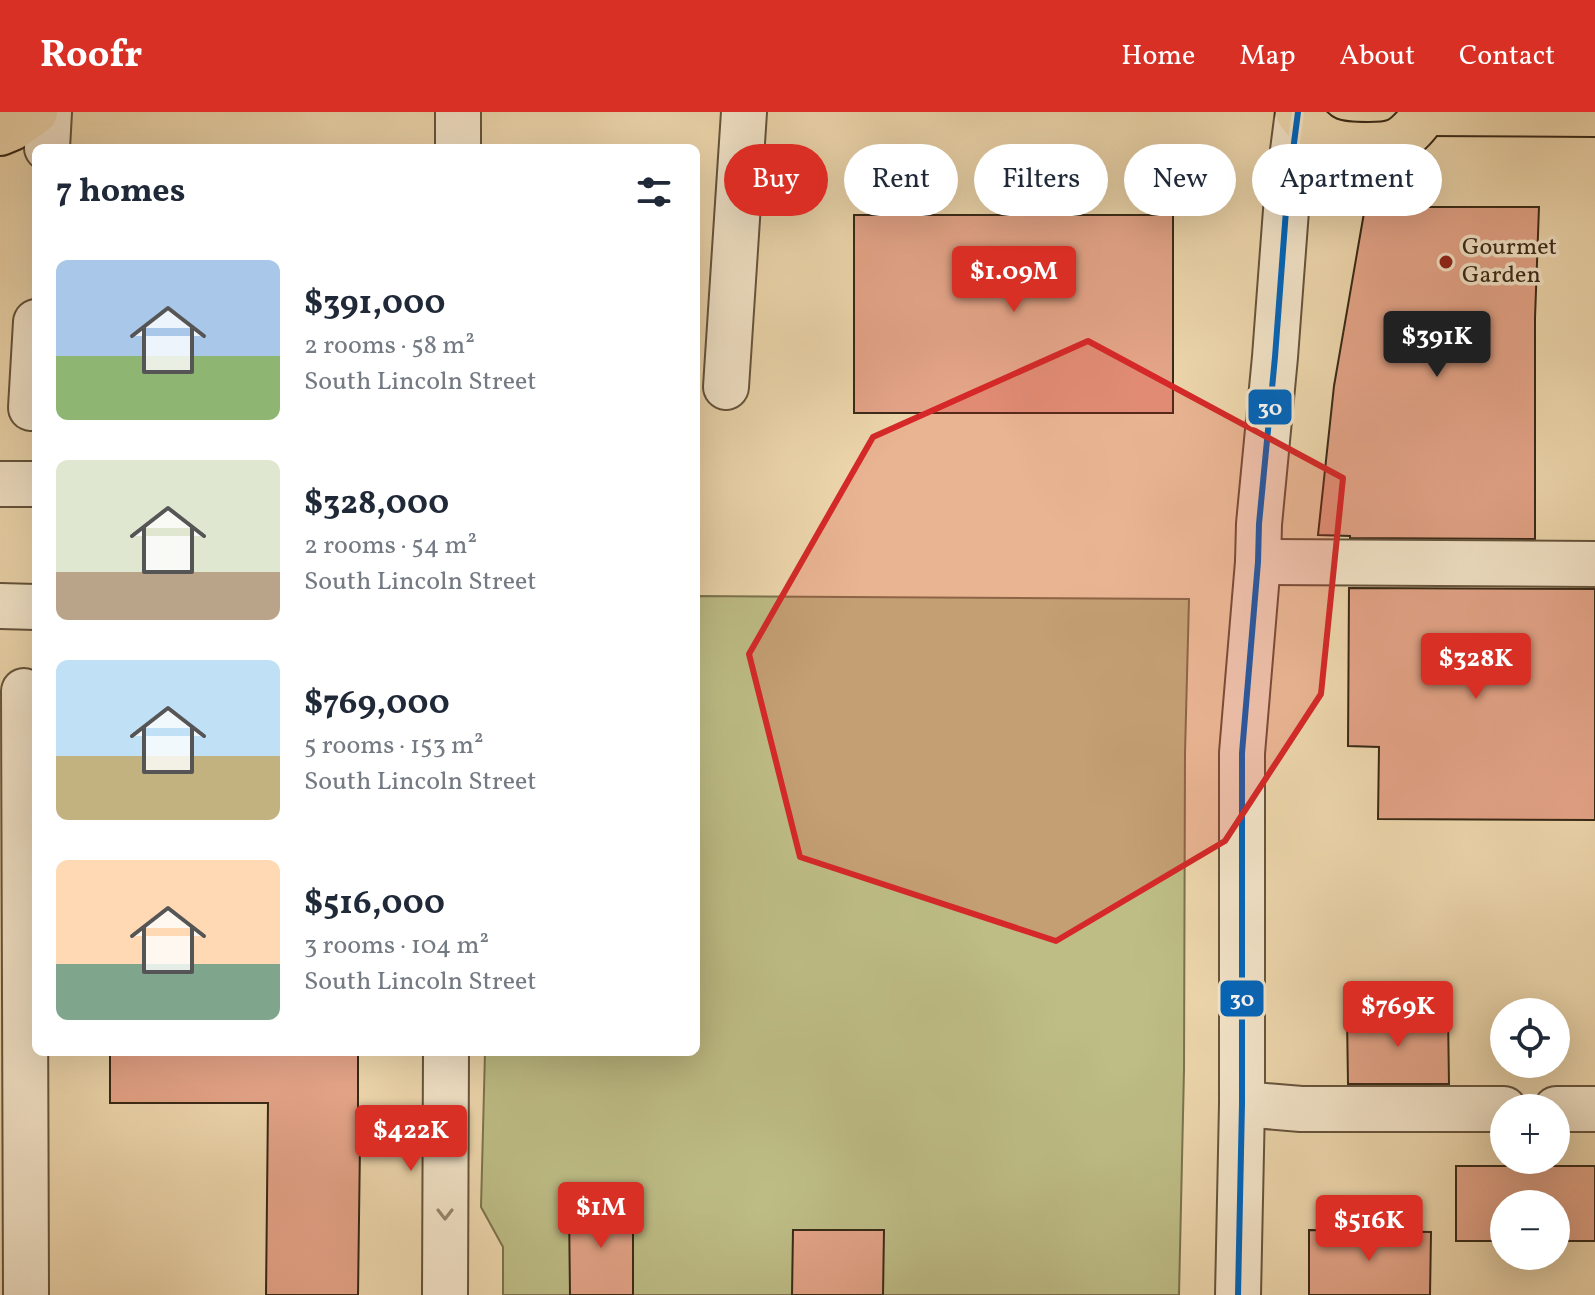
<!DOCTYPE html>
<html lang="en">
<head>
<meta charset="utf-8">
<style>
	:root { --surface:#fff; --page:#f2f2f3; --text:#1f2937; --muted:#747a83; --accent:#d93025 }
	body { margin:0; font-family:Vollkorn,serif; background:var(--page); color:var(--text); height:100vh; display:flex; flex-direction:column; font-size:30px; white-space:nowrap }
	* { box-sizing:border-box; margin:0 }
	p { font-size:26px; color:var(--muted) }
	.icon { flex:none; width:44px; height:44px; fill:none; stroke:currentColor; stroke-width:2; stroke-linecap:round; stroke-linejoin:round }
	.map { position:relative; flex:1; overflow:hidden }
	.sheet { position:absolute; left:32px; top:32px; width:668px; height:912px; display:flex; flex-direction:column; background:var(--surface); border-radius:12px; box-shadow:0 8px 32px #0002 }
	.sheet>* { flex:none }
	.top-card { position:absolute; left:724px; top:32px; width:750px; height:72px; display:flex; gap:16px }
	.buttons { position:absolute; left:1490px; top:886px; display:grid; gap:16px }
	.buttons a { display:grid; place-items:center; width:80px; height:80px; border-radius:50%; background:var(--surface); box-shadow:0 8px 32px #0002; font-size:40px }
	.price { position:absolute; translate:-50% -68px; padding:0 18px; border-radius:8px; background:var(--accent); color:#fff; font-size:26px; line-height:52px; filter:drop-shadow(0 2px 4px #0008) }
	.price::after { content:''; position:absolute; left:50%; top:48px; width:24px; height:18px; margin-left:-12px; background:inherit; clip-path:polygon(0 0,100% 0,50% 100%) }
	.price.current { background:#222; color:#fff }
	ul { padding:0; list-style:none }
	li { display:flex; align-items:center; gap:24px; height:200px; padding:0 24px }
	li span { display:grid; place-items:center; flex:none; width:224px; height:160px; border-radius:12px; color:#555 }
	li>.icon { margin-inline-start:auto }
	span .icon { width:96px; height:96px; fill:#fffc; stroke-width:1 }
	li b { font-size:34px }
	h2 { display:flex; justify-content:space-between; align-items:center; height:96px; padding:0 24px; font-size:34px }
	.pill { padding:0 28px; border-radius:36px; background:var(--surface); box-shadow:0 8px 32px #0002; font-size:28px; line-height:72px }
	.pill.current { background:var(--accent); color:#fff }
	header { display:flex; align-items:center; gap:48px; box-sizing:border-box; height:112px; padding:0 40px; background:var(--accent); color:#fff }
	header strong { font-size:38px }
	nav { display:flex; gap:44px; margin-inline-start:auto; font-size:28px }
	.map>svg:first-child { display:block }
	.green { fill:#bebd86; stroke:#7b734e; stroke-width:2 }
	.building { fill:#e4a488; stroke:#382917; stroke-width:2 }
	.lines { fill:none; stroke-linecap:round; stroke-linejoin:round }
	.minor-casing { stroke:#66543c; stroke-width:48 }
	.major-casing { stroke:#382917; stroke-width:48 }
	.minor { stroke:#f4e5ca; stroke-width:44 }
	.major { stroke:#eed7ad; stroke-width:44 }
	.bus-1-casing { stroke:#f4e5ca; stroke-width:12 }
	.bus-1 { stroke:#0065bd; stroke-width:6 }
	.oneway { stroke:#968770 }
	.marked { fill:#d62828; fill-opacity:0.2; stroke:#d62828; stroke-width:6; stroke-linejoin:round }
	.poi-dot { fill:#8f2418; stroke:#f4e5ca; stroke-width:3 }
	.labels { text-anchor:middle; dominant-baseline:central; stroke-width:7; stroke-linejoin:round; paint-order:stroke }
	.poi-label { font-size:24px; fill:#382917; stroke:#f4e5ca; text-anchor:start }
	.line-badge { stroke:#f4e5ca; stroke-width:3 }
	.badge-label { font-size:22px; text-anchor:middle; font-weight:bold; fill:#fff }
</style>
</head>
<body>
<header>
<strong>Roofr</strong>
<nav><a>Home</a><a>Map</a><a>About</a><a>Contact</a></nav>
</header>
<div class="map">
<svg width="1595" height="1183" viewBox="0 0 1595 1183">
	<rect width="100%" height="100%" fill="#eed7ad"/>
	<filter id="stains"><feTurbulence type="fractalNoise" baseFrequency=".0025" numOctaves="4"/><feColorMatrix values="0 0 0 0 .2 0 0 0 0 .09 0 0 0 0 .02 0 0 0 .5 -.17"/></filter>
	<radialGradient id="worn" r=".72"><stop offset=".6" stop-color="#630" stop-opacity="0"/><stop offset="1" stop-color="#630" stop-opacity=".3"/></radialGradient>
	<polygon class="green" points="696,484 1189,487 1185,641 1184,958 1179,1183 503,1183 503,1135 481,1095 485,940 696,940"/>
	<g class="building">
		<polygon points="1365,95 1539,95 1535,206 1535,427 1350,426 1350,424 1318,423 1334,274"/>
		<rect x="854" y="103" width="319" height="198"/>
		<polygon points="1349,476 1595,477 1595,708 1378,707 1379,635 1348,634"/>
		<polygon points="1448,902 1449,972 1348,972 1347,904"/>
		<polygon points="110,940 358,940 358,1032 360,1032 358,1183 266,1183 268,991 110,991"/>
		<polygon points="1456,1054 1595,1054 1595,1129 1556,1129 1556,1092 1504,1092 1504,1129 1456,1129"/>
		<polygon points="633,1092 633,1183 570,1183 569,1093"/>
		<polygon points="793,1118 884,1118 883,1183 792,1183"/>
		<polygon points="1309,1118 1431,1120 1430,1183 1309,1183"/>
	</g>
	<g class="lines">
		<g class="minor-casing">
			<g id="minor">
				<polyline points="47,36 49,0"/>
				<polyline points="458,36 458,0"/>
				<polyline points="726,275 744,0"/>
				<polyline points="31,296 36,210"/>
				<polyline points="0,372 36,372"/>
				<polyline points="1258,450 1595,452"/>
				<polyline points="0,494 36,495"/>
				<polyline points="24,579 26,1183"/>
				<polyline points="1242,992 1301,997 1504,997"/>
				<polyline points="1556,997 1595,997"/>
				<polyline points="445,1183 446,940"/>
				<polyline points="1238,1183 1242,992 1242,641 1258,450 1259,412 1275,245 1287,85 1298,0"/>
			</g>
		</g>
		<g class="major-casing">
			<g id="major">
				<path d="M1298,0C1318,30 1334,33 1368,33C1379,33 1390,33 1399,28C1410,22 1418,11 1426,1"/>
				<polyline points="1426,1 1595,2"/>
				<polyline points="0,21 12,16 35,0"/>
			</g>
		</g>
		<use href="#minor" class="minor"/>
		<use href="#major" class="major"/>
		<g class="bus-1-casing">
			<polyline id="bus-1" points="1238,1183 1242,992 1242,641 1258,450 1259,412 1275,245 1287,85 1298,0"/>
		</g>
		<use href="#bus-1" class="bus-1"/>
	</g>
	<defs><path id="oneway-chevron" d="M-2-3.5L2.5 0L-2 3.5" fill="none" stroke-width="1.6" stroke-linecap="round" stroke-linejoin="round" transform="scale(2)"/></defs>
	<use class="oneway" href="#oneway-chevron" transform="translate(445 1102) rotate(90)"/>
	<path class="marked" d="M1088,229L1343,366L1321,582L1225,729L1056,829L800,745L749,542L873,325Z"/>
	<circle class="poi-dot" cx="1446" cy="150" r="8"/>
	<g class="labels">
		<g class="poi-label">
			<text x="1462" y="136">Gourmet<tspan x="1462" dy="28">Garden</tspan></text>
		</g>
	</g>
	<g class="line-badge">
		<rect x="1247" y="276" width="46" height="38" rx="8" fill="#0065bd"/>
		<rect x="1219" y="867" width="46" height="39" rx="8" fill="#0065bd"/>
	</g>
	<g class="badge-label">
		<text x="1270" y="303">30</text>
		<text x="1242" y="894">30</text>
	</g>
	<rect width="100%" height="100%" filter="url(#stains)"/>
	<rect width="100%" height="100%" fill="url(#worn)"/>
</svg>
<div class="buttons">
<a><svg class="icon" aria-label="locate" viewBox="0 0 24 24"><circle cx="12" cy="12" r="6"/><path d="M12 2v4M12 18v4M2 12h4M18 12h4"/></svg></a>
<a>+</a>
<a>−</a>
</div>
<b class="price" style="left:1014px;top:202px">$1.09M</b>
<b class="price current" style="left:1437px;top:267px">$391K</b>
<b class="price" style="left:1476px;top:589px">$328K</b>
<b class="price" style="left:1398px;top:937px">$769K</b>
<b class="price" style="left:411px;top:1061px">$422K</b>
<b class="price" style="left:601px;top:1138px">$1M</b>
<b class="price" style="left:1369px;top:1151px">$516K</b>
<div class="top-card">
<a class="pill current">Buy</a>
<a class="pill">Rent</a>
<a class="pill">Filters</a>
<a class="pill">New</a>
<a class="pill">Apartment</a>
</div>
<section class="sheet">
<h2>7 homes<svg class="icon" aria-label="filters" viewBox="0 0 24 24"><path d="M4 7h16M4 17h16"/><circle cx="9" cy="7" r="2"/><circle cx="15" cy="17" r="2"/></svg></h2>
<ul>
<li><span style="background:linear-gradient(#a9c7e8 60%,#8fb573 0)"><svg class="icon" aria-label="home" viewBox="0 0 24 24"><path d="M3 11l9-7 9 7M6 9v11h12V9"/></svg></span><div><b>$391,000</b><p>2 rooms · 58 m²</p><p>South Lincoln Street</p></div></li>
<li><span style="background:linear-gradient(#dfe7d0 70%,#b9a48a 0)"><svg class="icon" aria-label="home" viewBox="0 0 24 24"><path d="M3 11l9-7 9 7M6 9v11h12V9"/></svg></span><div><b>$328,000</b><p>2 rooms · 54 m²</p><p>South Lincoln Street</p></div></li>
<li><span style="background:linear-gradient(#bfe0f5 60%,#c2b280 0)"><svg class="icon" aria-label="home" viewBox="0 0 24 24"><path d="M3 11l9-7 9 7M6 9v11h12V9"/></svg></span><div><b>$769,000</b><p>5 rooms · 153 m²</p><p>South Lincoln Street</p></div></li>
<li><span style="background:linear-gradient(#ffd9b3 65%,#7fa58c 0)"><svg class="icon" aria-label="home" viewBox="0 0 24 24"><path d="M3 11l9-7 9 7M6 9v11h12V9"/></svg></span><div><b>$516,000</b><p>3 rooms · 104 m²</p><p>South Lincoln Street</p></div></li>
</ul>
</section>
</div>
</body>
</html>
